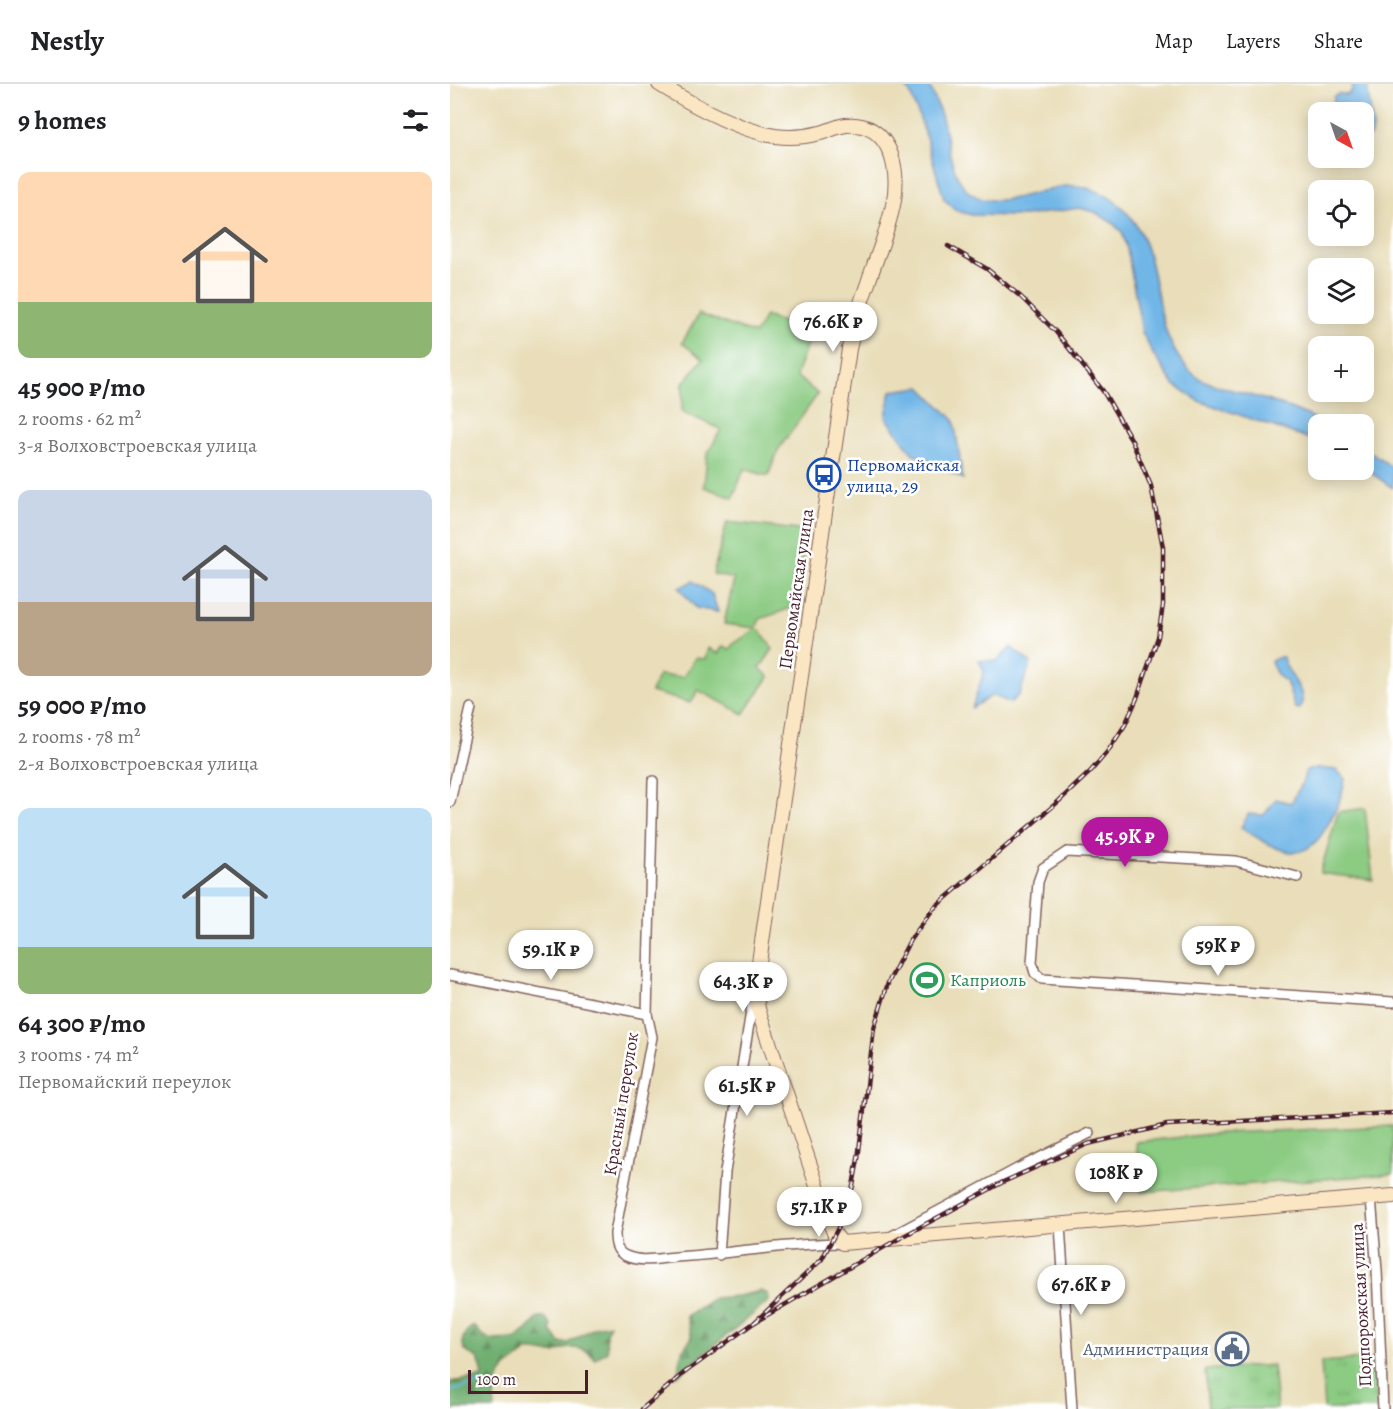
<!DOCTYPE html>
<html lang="en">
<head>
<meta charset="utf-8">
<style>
	:root { --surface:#fff; --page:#f2f2f2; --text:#202124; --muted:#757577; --line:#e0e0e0; --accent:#b5179e }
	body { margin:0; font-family:Alegreya,serif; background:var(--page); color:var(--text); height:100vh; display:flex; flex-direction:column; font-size:22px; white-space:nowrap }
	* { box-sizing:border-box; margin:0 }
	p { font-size:20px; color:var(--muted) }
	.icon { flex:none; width:33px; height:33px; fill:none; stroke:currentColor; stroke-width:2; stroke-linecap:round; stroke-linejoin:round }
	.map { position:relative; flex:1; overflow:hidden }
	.details { display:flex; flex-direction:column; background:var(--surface); width:450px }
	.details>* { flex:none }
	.needle { width:39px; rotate:140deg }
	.buttons { position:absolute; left:858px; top:18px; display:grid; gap:12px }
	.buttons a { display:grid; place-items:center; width:66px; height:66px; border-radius:12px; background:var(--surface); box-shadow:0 3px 15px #0003; font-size:30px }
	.scale { position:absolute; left:18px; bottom:15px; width:120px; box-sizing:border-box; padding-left:6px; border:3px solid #4a1f2b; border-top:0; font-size:16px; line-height:21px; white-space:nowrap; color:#4a1f2b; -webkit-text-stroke:4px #fff; paint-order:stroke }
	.price { position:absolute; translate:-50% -51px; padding:0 14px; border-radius:21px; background:#fff; color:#222; font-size:20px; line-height:39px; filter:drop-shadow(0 2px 3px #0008) }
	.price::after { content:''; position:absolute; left:50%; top:36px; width:18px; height:14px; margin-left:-9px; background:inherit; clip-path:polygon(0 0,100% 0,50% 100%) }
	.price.selected { background:var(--accent); color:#fff }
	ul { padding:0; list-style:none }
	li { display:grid; align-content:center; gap:12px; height:318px; padding:0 18px }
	li span { display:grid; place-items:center; height:186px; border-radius:12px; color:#555 }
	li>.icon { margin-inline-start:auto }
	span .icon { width:108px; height:108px; fill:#fffc; stroke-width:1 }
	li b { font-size:26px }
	h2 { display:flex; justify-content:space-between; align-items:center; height:72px; padding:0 18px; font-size:26px }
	header { display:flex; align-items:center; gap:36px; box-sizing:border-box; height:84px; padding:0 30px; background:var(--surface); border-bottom:2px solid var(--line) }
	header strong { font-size:28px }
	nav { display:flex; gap:33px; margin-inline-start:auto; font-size:21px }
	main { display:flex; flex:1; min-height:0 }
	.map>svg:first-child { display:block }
	.forest { fill:url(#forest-firs); stroke:#5d674e; stroke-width:1.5 }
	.park { fill:url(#park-tufts); stroke:#6a7556; stroke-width:1.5 }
	.garden { fill:#8bcb82; stroke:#6a7556; stroke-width:1.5 }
	.water { fill:#70b6e7; stroke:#5d6a89; stroke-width:1.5 }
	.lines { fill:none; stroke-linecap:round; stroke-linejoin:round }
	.stream { stroke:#70b6e7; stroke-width:2 }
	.street-casing { stroke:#82625d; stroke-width:12 }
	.secondary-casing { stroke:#82625d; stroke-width:16 }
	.street { stroke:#fff; stroke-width:9 }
	.secondary { stroke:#fbe6c3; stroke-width:14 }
	.rail-casing { stroke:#4a1f2b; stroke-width:4.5 }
	.rail { stroke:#fff; stroke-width:2; stroke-dasharray:7; stroke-linecap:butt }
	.labels { text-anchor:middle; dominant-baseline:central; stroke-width:5; stroke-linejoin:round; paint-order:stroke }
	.transit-label { font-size:18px; fill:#164399; stroke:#fff; text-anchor:start }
	.street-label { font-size:18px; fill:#4a1f2b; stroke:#fff }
	.leisure-label { font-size:18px; fill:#27864d; stroke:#fff; text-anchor:start }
	.service-label { font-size:18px; fill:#4e5e75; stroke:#fff; text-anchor:end }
</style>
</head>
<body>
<header>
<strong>Nestly</strong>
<nav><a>Map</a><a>Layers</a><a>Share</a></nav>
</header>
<main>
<section class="details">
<h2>9 homes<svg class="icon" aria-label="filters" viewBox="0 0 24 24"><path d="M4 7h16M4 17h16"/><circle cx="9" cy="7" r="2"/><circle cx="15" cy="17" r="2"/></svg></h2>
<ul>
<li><span style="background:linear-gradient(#ffd9b3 70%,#8fb573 0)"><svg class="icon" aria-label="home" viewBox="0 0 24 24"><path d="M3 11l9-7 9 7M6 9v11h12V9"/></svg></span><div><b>45 900 ₽/mo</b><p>2 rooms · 62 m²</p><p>3-я Волховстроевская улица</p></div></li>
<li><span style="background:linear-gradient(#c9d6e8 60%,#b9a48a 0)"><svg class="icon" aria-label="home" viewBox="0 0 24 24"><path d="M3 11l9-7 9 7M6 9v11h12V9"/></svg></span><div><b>59 000 ₽/mo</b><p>2 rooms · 78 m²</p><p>2-я Волховстроевская улица</p></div></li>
<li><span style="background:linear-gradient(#bfe0f5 75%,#8fb573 0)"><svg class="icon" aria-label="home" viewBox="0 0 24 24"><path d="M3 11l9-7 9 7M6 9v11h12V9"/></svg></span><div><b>64 300 ₽/mo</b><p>3 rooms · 74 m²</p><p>Первомайский переулок</p></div></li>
</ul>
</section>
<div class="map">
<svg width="943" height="1325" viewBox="0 0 943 1325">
	<defs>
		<pattern id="forest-firs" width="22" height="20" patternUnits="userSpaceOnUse" patternTransform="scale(1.5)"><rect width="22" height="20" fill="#70af70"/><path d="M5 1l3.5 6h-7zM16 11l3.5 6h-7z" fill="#5e8e5c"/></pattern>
		<pattern id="park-tufts" width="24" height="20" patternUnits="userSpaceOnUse" patternTransform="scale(1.5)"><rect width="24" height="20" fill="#8bcb82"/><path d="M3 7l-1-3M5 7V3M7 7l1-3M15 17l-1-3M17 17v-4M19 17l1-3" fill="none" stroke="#79ae70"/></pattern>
	</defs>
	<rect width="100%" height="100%" fill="#fff"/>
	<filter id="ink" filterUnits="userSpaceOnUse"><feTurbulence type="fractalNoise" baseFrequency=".0167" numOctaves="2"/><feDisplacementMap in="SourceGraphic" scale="12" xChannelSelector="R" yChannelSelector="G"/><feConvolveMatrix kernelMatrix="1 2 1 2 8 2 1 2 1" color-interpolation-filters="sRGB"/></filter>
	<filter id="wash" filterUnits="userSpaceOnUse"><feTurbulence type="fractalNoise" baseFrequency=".008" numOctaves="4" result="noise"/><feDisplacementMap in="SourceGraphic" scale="24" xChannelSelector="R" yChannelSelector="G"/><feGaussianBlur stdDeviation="1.35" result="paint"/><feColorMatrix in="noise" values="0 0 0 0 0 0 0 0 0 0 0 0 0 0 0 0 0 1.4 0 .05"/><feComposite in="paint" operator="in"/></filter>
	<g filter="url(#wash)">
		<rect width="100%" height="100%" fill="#e9deb9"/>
		<g class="forest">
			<polygon points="311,1207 318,1210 319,1217 227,1292 232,1267 242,1253 236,1232 264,1214 288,1212"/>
			<path d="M88,1234H96L101,1240V1247L110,1259H118L145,1243L160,1240L156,1249L157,1267L145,1275C138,1266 126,1262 114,1265C111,1266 108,1268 105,1269C98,1271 87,1265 76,1267C71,1274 64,1278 57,1283C45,1294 43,1310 45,1325H0V1298L33,1293C32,1287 31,1279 27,1274C23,1271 18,1270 15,1266C9,1256 15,1247 24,1242L34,1253L41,1256L65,1255L78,1245Z"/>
		</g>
		<g class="park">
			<polygon points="925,1274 928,1325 874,1325 871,1278"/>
			<polygon points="823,1281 827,1325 758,1325 755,1286"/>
		</g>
		<g class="garden">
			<polygon points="249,230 305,250 315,232 361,248 346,292 368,310 328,366 318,392 294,385 283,414 254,403 257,371 271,345 232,328 233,299 253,275 232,259"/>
			<polygon points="277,438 357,447 347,522 310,535 306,544 274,540 284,495 263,490"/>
			<polygon points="306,545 310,546 323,565 310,584 319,593 294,630 248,606 241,619 201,608 209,591 233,593 245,574 255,575 258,564 268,570 273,562 280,565 282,561"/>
			<polygon points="915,724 923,796 870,789 888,728"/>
			<polygon points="943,1042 943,1090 691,1108 686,1058 769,1049"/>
		</g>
		<g class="water">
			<path d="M453,0H479C483,11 488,22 492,34C497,54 499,76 509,95C530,136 581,106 616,102C632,100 650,107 663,116C722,159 691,242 742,289C754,300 780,305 796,310C823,317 852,328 877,340H868V358L749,317L724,301L703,270L692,248L677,165L672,148L661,138L645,128L629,124L575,132L522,131L507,127L494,115L471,37L460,9Z"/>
			<polygon points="903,0 917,0 923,44 920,53 914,54 914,28 886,28 883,20 884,13 889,10 898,11 902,6"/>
			<polygon points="471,303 504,336 513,395 462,369 436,333 441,307"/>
			<polygon points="914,363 943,384 943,404 914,384"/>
			<polygon points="243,497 262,510 268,528 246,524 229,504"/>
			<polygon points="561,563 581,579 569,611 560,619 543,611 522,624 534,587 529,576 547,577"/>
			<path d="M830,573H833C835,590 861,608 849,625L845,624L836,597C827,593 824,586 821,577Z"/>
			<path d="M868,684L886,686L895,694C893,713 886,726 877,742C852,788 824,763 791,744L798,730L814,731L826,715L841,719L853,697L856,686Z"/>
		</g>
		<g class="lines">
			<polyline class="stream" points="0,1307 33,1299"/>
		</g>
	</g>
	<g filter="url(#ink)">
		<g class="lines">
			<g class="street-casing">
				<g id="street">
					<path d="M203,697L197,930L202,953L165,1149C165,1159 166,1168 176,1172C191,1179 210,1174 226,1173C282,1170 337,1159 392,1159"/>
					<polyline points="0,718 21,624"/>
					<polyline points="847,793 786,777 617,768 593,784 588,798 582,879 585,889 592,895 943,918"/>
					<polyline points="0,891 197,930"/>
					<polyline points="921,1114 927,1186 933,1325"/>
					<polyline points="610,1141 622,1325"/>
					<polyline points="442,1152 567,1085 640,1049"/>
					<polyline points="269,1171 275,1088 303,915"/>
				</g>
			</g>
			<g class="secondary-casing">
				<path id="secondary" d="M209,0C241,20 287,46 325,52C340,54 355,53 370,49C379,47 387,42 396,41C439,37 450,83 444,116C439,145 427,171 418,199C410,220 404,242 399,265L307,892L306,911L308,925L376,1129L385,1151L392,1159L943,1112"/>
			</g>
			<use href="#street" class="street"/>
			<use href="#secondary" class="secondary"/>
			<g class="rail-casing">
				<g id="rail">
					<polyline points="305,1238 372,1175 390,1140 403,1102 408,1075 424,944 438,899 460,856 484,824 609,717 640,688 658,667 675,641 687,614 708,553 713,521 713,463 701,402 681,355 653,307 606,248 571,213 537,185 498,162"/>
					<polyline points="192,1325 234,1289 305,1238 450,1154 553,1098 638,1060 717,1041 943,1029"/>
				</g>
			</g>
			<use href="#rail" class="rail"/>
		</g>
	</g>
	<defs>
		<g id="bus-ring" transform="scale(1.725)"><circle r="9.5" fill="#fff" stroke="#1a4fb4" stroke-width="1.5"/><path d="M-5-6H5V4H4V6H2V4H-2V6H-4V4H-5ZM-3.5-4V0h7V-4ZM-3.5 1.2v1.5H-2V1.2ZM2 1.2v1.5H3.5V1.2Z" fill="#1a4fb4"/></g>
		<g id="stadium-ring" transform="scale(1.725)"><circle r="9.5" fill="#fff" stroke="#2e9e5b" stroke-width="1.5"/><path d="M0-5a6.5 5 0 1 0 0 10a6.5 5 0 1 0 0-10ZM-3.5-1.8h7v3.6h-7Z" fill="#2e9e5b"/></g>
		<g id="civic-ring" transform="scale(1.725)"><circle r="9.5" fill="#fff" stroke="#5c6f8a" stroke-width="1.5"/><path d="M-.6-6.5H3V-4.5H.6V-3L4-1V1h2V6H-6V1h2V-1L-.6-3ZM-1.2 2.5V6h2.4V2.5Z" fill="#5c6f8a"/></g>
	</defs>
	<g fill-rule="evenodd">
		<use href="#bus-ring" x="374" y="391"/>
		<use href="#stadium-ring" x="477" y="896"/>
		<use href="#civic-ring" x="782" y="1265"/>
	</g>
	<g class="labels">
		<g class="transit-label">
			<text x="397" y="381">Первомайская<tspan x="397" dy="21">улица, 29</tspan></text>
		</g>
		<g class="street-label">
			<text transform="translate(346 505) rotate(-82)">Первомайская улица</text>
			<text transform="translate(171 1020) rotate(-81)">Красный переулок</text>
			<text transform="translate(911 1221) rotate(-93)">Подпорожская улица</text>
		</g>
		<g class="leisure-label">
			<text x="500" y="896">Каприоль</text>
		</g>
		<g class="service-label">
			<text x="759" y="1265">Администрация</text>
		</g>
	</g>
</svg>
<div class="buttons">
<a><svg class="needle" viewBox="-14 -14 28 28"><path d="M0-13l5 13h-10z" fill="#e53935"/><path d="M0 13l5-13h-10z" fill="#757577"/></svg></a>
<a><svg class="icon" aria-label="locate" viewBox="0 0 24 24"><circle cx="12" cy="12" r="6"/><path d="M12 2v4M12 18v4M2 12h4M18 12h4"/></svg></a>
<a><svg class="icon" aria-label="layers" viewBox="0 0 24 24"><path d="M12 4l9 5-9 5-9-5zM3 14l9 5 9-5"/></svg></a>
<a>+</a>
<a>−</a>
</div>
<div class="scale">100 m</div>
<b class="price" style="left:383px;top:269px">76.6K ₽</b>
<b class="price selected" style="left:675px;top:784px">45.9K ₽</b>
<b class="price" style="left:768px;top:893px">59K ₽</b>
<b class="price" style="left:101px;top:897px">59.1K ₽</b>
<b class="price" style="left:293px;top:929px">64.3K ₽</b>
<b class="price" style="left:297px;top:1033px">61.5K ₽</b>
<b class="price" style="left:666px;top:1120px">108K ₽</b>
<b class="price" style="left:369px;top:1154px">57.1K ₽</b>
<b class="price" style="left:631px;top:1232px">67.6K ₽</b>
</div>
</main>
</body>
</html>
